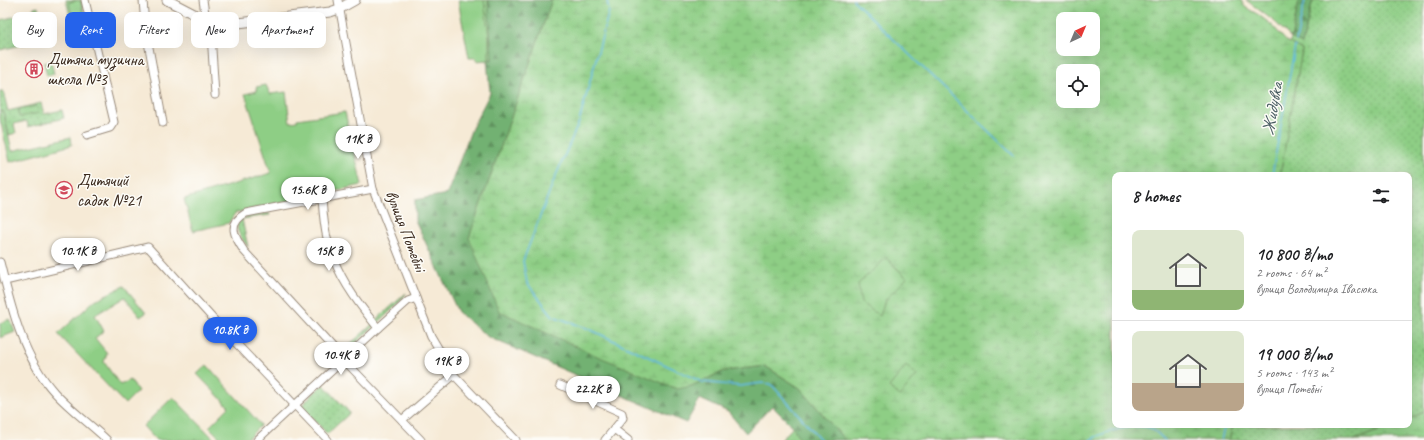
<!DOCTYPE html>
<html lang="en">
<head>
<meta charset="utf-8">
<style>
	:root { --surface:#fff; --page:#f2f2f2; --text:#202124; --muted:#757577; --line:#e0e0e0; --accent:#2563eb }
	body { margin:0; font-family:Caveat,sans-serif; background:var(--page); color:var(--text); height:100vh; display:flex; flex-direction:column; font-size:15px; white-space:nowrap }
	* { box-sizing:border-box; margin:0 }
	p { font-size:13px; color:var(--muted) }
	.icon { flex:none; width:22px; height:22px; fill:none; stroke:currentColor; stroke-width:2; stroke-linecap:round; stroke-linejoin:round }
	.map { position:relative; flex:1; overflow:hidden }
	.sheet { position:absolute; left:1112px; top:172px; width:300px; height:256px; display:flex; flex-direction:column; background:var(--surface); border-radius:8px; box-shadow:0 4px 16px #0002 }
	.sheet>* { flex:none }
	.guide { position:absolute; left:12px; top:12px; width:380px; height:36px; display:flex; gap:8px }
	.needle { width:26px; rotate:44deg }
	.fabs { position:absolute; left:1056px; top:12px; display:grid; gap:8px }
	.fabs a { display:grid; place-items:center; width:44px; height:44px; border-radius:8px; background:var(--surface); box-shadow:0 4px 16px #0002; font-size:20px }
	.price { position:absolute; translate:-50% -34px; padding:0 9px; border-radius:14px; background:#fff; color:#222; font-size:13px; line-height:26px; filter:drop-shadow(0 1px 2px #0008) }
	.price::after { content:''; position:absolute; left:50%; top:24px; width:12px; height:9px; margin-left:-6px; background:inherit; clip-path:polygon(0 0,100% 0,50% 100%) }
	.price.on { background:var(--accent); color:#fff }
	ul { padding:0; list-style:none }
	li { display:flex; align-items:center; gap:12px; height:100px; padding:0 20px }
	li+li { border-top:1px solid var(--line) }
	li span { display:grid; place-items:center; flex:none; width:112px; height:80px; border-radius:8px; color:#555 }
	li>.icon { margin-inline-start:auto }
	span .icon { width:48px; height:48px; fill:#fffc; stroke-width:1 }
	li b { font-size:17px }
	h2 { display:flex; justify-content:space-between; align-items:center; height:48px; padding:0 20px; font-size:17px }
	.chip { padding:0 14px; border-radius:8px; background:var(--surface); box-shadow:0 4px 16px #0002; font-size:14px; line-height:36px }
	.chip.on { background:var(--accent); color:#fff }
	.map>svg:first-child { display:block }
	.grass { fill:url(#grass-dots); stroke:#647c52 }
	.forest { fill:url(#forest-firs); stroke:#566e48 }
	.wetland { fill:url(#wetland-marsh); stroke:#647c52; fill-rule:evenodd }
	.green { fill:#8ece85; stroke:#647c52 }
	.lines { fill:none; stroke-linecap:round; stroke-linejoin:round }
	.stream { stroke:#63bbe0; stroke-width:1.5 }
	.minor-casing { stroke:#988a7a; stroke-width:9 }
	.major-casing { stroke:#988a7a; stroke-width:11 }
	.minor { stroke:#fff; stroke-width:7 }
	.major { stroke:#fff; stroke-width:9 }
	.labels { text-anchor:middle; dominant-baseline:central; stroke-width:3; stroke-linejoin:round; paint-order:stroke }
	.poi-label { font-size:17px; fill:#3b2a1e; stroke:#fdfcf7; text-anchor:start }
	.street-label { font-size:17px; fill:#3b2a1e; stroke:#fdfcf7 }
	.water-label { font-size:18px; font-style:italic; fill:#495d62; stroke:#fdfcf7 }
</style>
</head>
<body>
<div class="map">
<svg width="1424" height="440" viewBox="0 0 1424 440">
	<defs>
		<pattern id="grass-dots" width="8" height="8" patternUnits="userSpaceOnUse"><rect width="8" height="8" fill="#8ece85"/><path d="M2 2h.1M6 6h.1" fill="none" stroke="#7bb172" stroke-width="1.8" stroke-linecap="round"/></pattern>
		<pattern id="forest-firs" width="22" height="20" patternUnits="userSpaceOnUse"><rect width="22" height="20" fill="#72b172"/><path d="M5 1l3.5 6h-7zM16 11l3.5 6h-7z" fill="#5f905d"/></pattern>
		<pattern id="wetland-marsh" width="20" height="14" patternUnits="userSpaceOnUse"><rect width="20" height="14" fill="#8ece85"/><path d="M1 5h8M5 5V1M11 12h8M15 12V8" fill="none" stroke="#7bb172"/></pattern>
	</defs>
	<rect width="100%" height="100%" fill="#fdfcf7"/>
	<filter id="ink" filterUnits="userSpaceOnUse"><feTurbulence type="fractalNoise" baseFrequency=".025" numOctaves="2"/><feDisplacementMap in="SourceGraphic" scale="8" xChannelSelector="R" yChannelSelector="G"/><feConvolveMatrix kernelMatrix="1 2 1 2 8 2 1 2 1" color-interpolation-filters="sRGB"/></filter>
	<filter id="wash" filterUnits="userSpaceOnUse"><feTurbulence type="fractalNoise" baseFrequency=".012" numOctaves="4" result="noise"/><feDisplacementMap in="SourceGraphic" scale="16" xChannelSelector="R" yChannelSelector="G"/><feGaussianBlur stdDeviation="0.9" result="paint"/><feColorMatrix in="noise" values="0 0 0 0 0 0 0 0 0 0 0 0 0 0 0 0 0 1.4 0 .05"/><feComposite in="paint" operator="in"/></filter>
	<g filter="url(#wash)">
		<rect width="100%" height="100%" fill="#f6ead6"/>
		<g class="grass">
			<polygon points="66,0 82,0 87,25 73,29"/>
			<path d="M484,0H488C490,20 492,40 492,60H489V37Z"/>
			<polygon points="1313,0 1424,0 1424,412 1409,419 1409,175 1280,175 1302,50 1289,43 1291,38 1302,44"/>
			<polygon points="38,7 46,39 0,50 0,20 34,12 33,8"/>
			<polygon points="51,61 54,74 47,76 44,63"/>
			<polygon points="0,91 3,91 8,111 41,103 44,114 62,110 64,118 28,127 27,121 14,124 16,133 9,135 3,111 0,111"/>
			<path d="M269,213L270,215L242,219L248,247C224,218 244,216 269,213Z"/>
			<polygon points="406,293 403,299 378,323 374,322"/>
			<polygon points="373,324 374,326 343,355 341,352"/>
			<polygon points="323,384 350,413 327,434 301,406"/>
			<polygon points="1233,425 1394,425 1354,440 1229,440"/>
		</g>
		<g class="forest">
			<polygon points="488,0 552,0 469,238 691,386 724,371 765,366 800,388 845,440 800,440 789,423 772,406 746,433 728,412 700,399 686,423 488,337 458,312 415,220 415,200 447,194 472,128 490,93 487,60 492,60"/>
			<polygon points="1299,0 1313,0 1302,44 1291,38"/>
		</g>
		<g class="wetland">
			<path d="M552,0H1241L1245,7L1259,15L1273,26L1286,41L1302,50L1280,175H1115V425H1233L1229,440H845L800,388L765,366L724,371L691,386L677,389L595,355L499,311L469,238ZM1063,19H1093V49H1063ZM1063,71H1093V101H1063ZM886,258L907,278L885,300Z"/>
			<polygon points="1246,0 1299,0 1291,38 1275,22"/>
			<polygon points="1424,412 1424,440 1354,440 1394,425 1409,425 1409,419"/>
		</g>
		<g class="green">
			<polygon points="80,0 85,23 74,26 69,2"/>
			<polygon points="458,0 484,0 489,37 489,60 476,61 476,58 469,58"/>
			<polygon points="35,16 38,32 22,36 18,20"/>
			<polygon points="266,85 270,94 286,92 290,122 297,121 297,119 345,112 362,185 235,213 229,223 193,231 184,199 271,173 245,94 257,91 256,87"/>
			<polygon points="37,106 39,113 19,117 18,110"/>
			<polygon points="0,111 3,111 12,151 71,137 72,145 10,162 0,119"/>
			<polygon points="886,258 907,278 885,300 880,316 861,303 858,284"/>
			<polygon points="124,286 146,313 140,317 125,297 95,315 104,331 95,338 107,353 104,362 120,385 130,380 138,391 125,404 58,334 95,300"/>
			<polygon points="10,319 15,332 0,338 0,323"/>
			<polygon points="207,365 261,425 246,440 222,440 209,427 229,407 197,374"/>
			<polygon points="906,366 917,375 900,396 889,387"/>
			<polygon points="173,397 215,440 156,440 143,426"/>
			<polygon points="793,427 800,440 781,440"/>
		</g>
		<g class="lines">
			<g class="stream">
				<polyline points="607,0 609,11 579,122 554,180 523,261 527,283 553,316 589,329 702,382 740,386 762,383 771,384 821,440"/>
				<polyline points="853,0 1014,156"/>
				<polyline points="1296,41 1305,0"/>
				<polyline points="1272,175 1295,46"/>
				<path d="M1090,440C1103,432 1134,423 1150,428C1155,430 1161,437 1165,440"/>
				<polyline points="1221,440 1225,425"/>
			</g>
		</g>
	</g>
	<g filter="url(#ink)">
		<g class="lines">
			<g class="minor-casing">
				<g id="minor">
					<polyline points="85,0 114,122 110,128 87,135"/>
					<polyline points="143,0 145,26 163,123"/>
					<polyline points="203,0 206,20 211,34 215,95"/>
					<polyline points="338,0 373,189 431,336 454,375 516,440"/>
					<path d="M373,189L246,213C227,224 234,236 244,251L344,360L421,440"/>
					<path d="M322,199C323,212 324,226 327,238C335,273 356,301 378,328"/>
					<path d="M0,262C11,307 23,358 55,393C71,410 90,424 107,440"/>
					<polyline points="5,281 148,247 215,321 328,440"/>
					<polyline points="560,385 622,413 623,418 605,440"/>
					<polyline points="402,420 454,375"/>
					<polyline points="614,429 628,440"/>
					<polyline points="257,440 378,328 408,301 416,298"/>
				</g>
			</g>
			<g class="major-casing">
				<polyline id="major" points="167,0 213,24 222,25 330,12 339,9 355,0"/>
			</g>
			<use href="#minor" class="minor"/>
			<use href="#major" class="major"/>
		</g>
	</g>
	<defs>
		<g id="building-ring" transform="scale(0.9)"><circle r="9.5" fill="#fdfcf7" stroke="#d1495b" stroke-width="1.5"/><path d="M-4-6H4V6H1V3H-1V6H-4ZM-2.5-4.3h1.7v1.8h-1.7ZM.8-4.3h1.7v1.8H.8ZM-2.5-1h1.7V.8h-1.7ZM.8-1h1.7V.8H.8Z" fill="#d1495b"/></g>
		<g id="school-ring" transform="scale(0.9)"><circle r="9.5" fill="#fdfcf7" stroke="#d1495b" stroke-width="1.5"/><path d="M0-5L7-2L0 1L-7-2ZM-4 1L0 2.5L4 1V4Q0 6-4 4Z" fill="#d1495b"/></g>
	</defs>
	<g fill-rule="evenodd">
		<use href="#building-ring" x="34" y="69"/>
		<use href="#school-ring" x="64" y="190"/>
	</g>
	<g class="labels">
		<g class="poi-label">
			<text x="47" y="59">Дитяча музична<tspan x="47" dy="20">школа №3</tspan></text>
			<text x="77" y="180">Дитячий<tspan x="77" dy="20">садок №21</tspan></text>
		</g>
		<g class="street-label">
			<text transform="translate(406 231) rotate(69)">вулиця Потебні</text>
		</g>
		<g class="water-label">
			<text transform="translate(1272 109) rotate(-80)">Жидувка</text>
		</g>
	</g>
</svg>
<div class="fabs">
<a><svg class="needle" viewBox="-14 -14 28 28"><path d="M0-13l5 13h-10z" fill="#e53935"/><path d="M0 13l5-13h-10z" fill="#757577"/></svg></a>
<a><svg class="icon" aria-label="locate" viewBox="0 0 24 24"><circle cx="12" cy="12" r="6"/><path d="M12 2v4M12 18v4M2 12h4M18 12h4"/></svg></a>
</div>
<b class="price" style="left:358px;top:160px">11K ₴</b>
<b class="price" style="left:308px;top:211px">15.6K ₴</b>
<b class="price" style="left:78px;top:272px">10.1K ₴</b>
<b class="price" style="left:329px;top:272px">15K ₴</b>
<b class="price on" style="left:230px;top:351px">10.8K ₴</b>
<b class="price" style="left:341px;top:376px">10.4K ₴</b>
<b class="price" style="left:447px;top:382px">19K ₴</b>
<b class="price" style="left:593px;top:410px">22.2K ₴</b>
<div class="guide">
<a class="chip">Buy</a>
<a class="chip on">Rent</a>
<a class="chip">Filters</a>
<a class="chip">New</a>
<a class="chip">Apartment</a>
</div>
<section class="sheet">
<h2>8 homes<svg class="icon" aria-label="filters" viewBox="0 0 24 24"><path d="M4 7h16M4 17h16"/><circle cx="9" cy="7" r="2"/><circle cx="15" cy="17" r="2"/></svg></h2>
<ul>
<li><span style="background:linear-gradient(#dfe7d0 75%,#8fb573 0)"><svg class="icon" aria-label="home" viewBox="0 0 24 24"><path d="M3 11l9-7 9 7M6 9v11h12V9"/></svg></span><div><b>10 800 ₴/mo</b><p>2 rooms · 64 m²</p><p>вулиця Володимира Івасюка</p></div></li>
<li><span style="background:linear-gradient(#dfe7d0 65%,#b9a48a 0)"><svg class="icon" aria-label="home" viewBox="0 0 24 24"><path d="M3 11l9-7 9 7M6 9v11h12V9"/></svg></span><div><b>19 000 ₴/mo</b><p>5 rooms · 143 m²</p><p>вулиця Потебні</p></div></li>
</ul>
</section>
</div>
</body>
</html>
